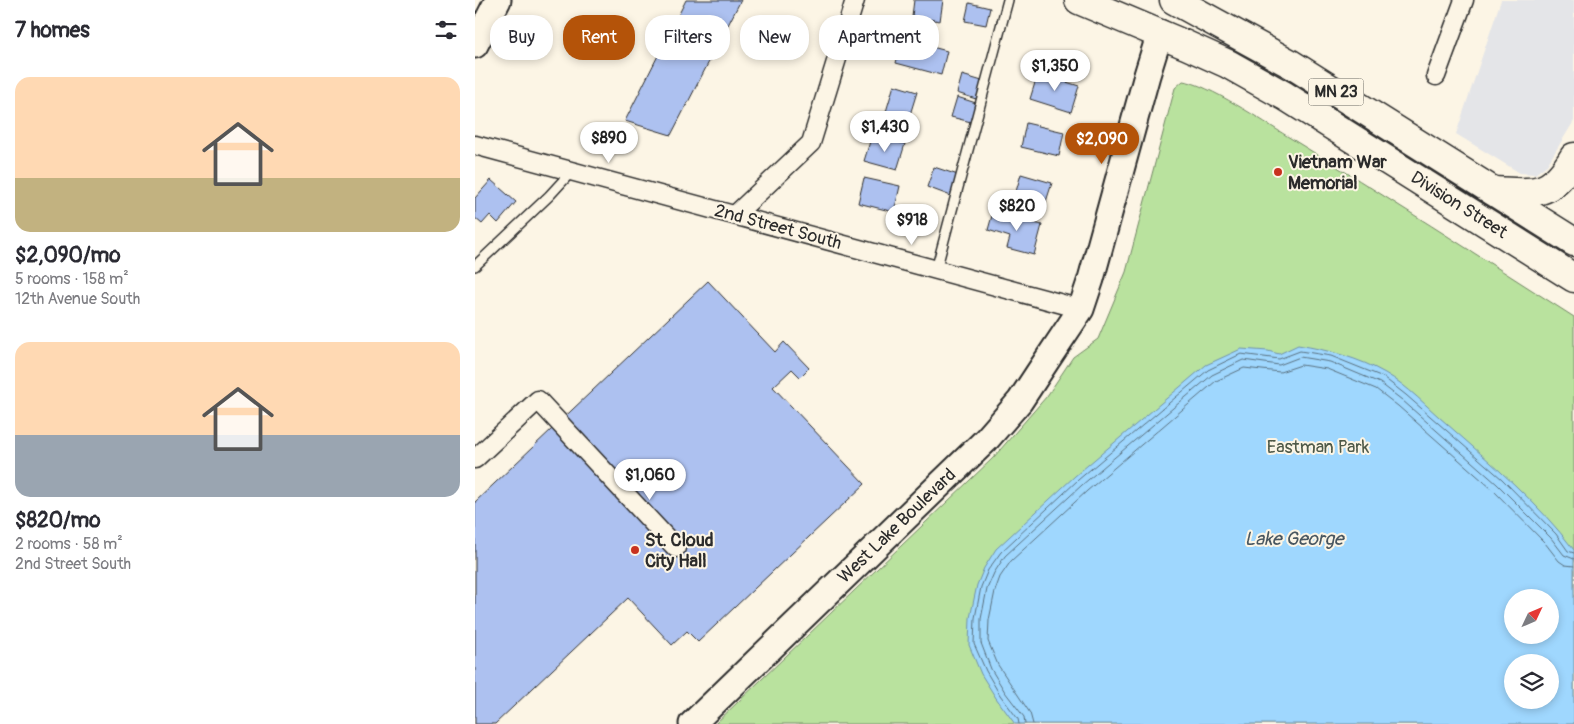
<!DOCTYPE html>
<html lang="en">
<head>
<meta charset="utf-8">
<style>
	:root { --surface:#fff; --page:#f2f2f3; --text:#2b2b33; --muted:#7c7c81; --accent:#b45309 }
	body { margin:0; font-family:Pangolin,sans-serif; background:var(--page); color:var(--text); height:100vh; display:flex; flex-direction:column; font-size:19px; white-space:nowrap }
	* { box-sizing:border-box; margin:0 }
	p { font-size:16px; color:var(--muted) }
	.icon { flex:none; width:28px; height:28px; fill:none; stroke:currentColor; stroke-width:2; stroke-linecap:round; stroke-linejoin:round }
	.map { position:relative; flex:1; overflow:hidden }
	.drawer { display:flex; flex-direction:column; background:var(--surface); width:475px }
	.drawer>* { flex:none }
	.top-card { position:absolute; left:15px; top:15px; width:475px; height:45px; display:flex; gap:10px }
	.needle { width:32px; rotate:46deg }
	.buttons { position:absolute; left:1029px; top:589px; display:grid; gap:10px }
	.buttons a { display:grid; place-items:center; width:55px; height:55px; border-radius:50%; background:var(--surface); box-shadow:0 2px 8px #0003; font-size:25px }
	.price { position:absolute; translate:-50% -42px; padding:0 11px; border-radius:18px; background:#fff; color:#222; font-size:16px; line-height:32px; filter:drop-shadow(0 1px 2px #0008) }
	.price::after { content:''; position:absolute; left:50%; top:30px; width:15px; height:11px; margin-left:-8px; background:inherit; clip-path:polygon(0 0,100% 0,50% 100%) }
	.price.on { background:var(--accent); color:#fff }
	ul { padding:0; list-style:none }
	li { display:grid; align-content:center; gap:10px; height:265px; padding:0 15px }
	li span { display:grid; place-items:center; height:155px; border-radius:15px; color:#555 }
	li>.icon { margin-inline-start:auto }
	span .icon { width:90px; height:90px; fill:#fffc; stroke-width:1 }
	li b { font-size:21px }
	h2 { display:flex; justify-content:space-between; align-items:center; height:60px; padding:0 15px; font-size:21px }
	.tag { padding:0 18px; border-radius:20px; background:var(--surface); box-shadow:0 2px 8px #0003; font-size:18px; line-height:45px }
	.tag.on { background:var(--accent); color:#fff }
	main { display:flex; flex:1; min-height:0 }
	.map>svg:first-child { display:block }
	.built { fill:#e4e5e8 }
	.green { fill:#b9e29e; stroke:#728664; fill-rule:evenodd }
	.water { fill:#9fd7fe; stroke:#7192aa; fill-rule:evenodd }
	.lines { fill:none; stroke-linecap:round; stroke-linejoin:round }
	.shore { stroke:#59707f; stroke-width:1 }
	.building { fill:#adc1f0; stroke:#2b2b2b }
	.lane-casing { stroke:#2b2b2b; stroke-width:12 }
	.street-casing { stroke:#2b2b2b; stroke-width:21 }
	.secondary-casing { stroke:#2b2b2b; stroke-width:29 }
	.highway-casing { stroke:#2b2b2b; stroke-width:31 }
	.lane { stroke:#fcf5e5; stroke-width:9 }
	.street { stroke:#fcf5e5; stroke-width:18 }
	.secondary { stroke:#fcf5e5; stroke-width:25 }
	.highway { stroke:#fcf5e5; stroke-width:28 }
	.poi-dot { fill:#c8321e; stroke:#fcf5e5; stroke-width:2 }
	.labels { text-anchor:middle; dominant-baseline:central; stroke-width:4; stroke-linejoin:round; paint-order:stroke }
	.shield { fill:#fcf5e5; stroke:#6a6863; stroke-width:1 }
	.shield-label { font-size:16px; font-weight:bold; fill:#2b2b2b }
	.poi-label { font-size:18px; font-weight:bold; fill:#2b2b2b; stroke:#fcf5e5; text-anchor:start }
	.street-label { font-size:18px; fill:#2b2b2b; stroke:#fcf5e5 }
	.park-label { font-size:18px; fill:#4e5948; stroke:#fcf5e5 }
	.water-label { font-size:19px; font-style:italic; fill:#485660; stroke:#fcf5e5 }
</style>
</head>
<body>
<main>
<section class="drawer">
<h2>7 homes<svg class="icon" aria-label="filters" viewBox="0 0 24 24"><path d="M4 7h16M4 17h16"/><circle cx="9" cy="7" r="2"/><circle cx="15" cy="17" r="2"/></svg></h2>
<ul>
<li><span style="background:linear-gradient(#ffd9b3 65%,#c2b280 0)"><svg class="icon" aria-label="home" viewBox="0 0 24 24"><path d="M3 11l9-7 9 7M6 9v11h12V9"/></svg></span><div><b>$2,090/mo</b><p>5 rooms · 158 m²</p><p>12th Avenue South</p></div></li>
<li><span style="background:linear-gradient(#ffd9b3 60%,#9aa5b1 0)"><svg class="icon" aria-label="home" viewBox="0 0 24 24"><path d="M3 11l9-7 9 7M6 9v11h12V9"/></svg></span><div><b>$820/mo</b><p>2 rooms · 58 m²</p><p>2nd Street South</p></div></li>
</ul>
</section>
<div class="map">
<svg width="1099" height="724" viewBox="0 0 1099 724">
	<rect width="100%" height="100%" fill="#fcf5e5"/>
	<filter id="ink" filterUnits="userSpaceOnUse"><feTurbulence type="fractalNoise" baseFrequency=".02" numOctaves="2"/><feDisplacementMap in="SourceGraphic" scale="10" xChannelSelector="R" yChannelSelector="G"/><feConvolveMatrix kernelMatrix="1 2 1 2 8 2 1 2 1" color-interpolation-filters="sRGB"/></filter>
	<g filter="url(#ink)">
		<polygon class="built" points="1026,0 1099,0 1099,121 1072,165 1060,174 1045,173 981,134"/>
		<path class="green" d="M708,81C733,84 789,122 812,136C909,195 1004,256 1099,317V724H240L518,458L572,396L598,357L623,339L651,272L700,88ZM1038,598H1075V635H1038ZM1038,662H1075V700H1038Z"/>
		<path class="water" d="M823,345C853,350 884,358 910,373C933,386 952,407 972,424C1017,464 1063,502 1099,550V724H540L521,698L506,674L494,645L495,618L502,585L509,568L521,549L600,476L731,365L766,349L793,351L804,354ZM1038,598H1075V635H1038ZM1038,662H1075V700H1038Z"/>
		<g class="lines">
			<g class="shore">
				<polyline points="544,724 543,719 525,695 511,671 499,644 500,618 506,587 513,570 526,552 603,480 733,370 766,354 804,359 825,351 856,356 908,377 931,395 1027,479 1081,534 1093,551 1099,553"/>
				<polyline points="550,724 549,717 530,692 516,669 506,643 506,619 512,589 519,573 530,556 607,485 737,375 768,360 804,365 825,357 855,362 905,383 927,400 1022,484 1076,538 1089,555 1099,559"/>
				<polyline points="558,724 555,713 523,665 513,641 514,620 520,591 525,577 536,561 612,491 741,381 769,368 805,372 826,365 852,369 901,389 923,406 1017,489 1070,543 1084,561 1090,565 1099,566"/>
			</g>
		</g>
		<g class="building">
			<polygon points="211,0 266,0 196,135 150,121"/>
			<polygon points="439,0 468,0 465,21 437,16"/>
			<polygon points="494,3 515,8 511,25 490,21"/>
			<polygon points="427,39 472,51 466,75 421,63"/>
			<polygon points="563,73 604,86 596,112 555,99"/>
			<polygon points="487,75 507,81 501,99 482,93"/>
			<polygon points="419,85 442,92 433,121 410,115"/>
			<polygon points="482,97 501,103 496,122 476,117"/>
			<polygon points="551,123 589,132 584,156 546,147"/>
			<polygon points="397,135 430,144 422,170 389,161"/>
			<polygon points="459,167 483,175 476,196 452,187"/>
			<polygon points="546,174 577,183 568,211 538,202"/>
			<polygon points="389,178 425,186 419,212 383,203"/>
			<polygon points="16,180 41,202 23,223 15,215 7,224 0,218 0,198"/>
			<polygon points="518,212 567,225 559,255 532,248 535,237 513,230"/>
			<polygon points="233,281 300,352 309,342 334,368 325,377 317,369 298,387 390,484 223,642 212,631 197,645 153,598 20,724 0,724 0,502"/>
		</g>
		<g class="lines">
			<g class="lane-casing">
				<g id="lane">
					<polyline points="0,266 74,196 97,171"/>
					<polyline points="461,270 533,0"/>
				</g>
			</g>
			<g class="street-casing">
				<g id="street">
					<polyline points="961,76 989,0"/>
					<polyline points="0,145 606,309"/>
					<polyline points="260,215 336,143 380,0"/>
					<polyline points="0,459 63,400 201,548"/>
				</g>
			</g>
			<g class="secondary-casing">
				<g id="secondary">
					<polyline points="0,45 23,0"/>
					<polyline points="217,724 511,440 545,401 572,360 606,309 616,279 672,75 685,33"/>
				</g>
			</g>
			<g class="highway-casing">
				<g id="highway">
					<polyline points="604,0 711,45 753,64 810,96 1099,278"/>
					<polyline points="699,0 816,64 1099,242"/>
					<path d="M1019,191C1062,193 1075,197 1099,157"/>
				</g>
			</g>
			<use href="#lane" class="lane"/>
			<use href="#street" class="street"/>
			<use href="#secondary" class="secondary"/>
			<use href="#highway" class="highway"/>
		</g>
	</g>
	<g class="poi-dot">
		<circle cx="803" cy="172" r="5"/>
		<circle cx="160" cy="550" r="5"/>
	</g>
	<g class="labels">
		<rect class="shield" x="833.5" y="78.5" width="55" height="27" rx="4"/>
		<g class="shield-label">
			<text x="861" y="92">MN 23</text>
		</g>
		<g class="poi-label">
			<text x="813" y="162">Vietnam War<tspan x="813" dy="21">Memorial</tspan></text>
			<text x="170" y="540">St. Cloud<tspan x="170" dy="21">City Hall</tspan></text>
		</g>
		<g class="street-label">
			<text transform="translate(984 205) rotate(32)">Division Street</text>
			<text transform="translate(303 227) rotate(15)">2nd Street South</text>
			<text transform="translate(422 526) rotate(-44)">West Lake Boulevard</text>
		</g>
		<g class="park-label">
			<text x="843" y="447">Eastman Park</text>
		</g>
		<g class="water-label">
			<text x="819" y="539">Lake George</text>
		</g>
	</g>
</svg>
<div class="buttons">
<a><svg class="needle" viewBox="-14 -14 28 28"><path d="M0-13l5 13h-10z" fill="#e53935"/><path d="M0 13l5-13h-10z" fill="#7c7c81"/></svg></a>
<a><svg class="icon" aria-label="layers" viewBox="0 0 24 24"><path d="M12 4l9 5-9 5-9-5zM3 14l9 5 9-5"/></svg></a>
</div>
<b class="price" style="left:580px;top:92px">$1,350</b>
<b class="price" style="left:410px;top:153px">$1,430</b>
<b class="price" style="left:134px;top:164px">$890</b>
<b class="price on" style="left:627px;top:165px">$2,090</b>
<b class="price" style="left:542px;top:232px">$820</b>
<b class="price" style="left:437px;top:246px">$918</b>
<b class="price" style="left:175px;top:501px">$1,060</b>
<div class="top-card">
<a class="tag">Buy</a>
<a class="tag on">Rent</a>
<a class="tag">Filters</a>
<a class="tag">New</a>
<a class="tag">Apartment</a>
</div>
</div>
</main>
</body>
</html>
